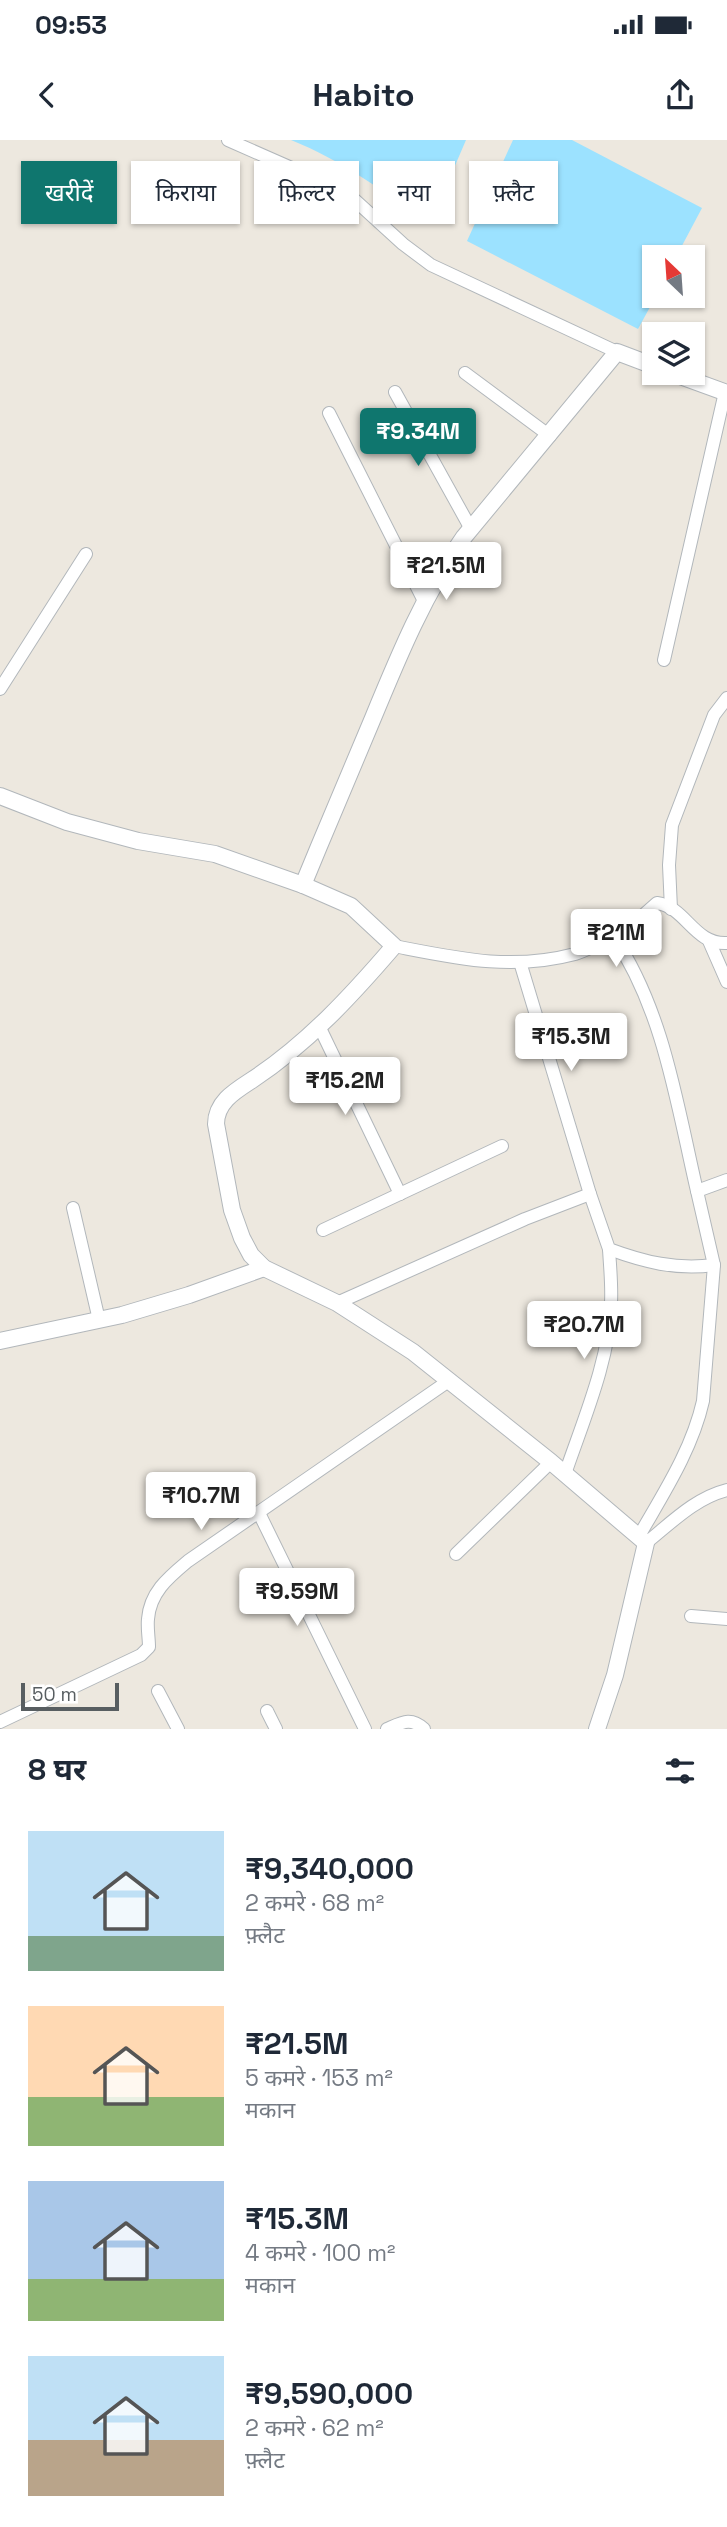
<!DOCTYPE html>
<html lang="hi">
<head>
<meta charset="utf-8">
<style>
	:root { --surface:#fff; --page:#f6f6f7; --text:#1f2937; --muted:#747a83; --accent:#0f766e }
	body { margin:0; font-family:"Space Grotesk","Noto Sans Devanagari",sans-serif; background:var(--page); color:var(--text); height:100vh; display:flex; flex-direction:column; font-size:26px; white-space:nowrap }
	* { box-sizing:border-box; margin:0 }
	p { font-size:23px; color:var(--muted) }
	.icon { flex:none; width:38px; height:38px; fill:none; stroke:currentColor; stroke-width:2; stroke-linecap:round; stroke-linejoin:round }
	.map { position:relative; height:1589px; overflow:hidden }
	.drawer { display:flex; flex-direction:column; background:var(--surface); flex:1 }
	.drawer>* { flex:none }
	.top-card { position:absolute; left:21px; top:21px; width:686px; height:63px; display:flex; gap:14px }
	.needle { width:46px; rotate:335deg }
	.fabs { position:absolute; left:642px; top:105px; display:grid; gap:14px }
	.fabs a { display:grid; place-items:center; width:63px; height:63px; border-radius:0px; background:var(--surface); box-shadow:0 2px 5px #0004; font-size:35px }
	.scale { position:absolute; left:21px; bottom:18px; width:98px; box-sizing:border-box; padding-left:7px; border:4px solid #585e61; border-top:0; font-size:19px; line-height:24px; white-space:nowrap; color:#585e61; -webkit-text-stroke:5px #fff; paint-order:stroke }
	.price { position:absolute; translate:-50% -60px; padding:0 16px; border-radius:7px; background:#fff; color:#222; font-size:23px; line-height:46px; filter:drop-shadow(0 2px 4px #0008) }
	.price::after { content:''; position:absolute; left:50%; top:42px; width:21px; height:16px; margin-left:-10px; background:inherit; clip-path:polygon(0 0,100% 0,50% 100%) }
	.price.on { background:var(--accent); color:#fff }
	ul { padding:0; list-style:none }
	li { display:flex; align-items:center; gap:21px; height:175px; padding:0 28px }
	li span { display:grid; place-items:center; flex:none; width:196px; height:140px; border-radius:0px; color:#555 }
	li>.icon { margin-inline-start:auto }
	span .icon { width:84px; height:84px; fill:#fffc; stroke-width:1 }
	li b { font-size:30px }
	h2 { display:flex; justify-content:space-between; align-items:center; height:84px; padding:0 28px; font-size:30px }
	.pill { padding:0 24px; border-radius:0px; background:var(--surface); box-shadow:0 2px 5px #0004; font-size:24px; line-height:63px }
	.pill.on { background:var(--accent); color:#fff }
	.status { display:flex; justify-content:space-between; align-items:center; height:49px; padding:0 35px; background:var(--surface); direction:ltr }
	.status svg { height:19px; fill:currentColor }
	header { display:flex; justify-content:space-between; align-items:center; height:91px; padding:0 28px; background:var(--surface); font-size:32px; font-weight:800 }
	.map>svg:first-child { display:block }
	.water { fill:#9ce2ff }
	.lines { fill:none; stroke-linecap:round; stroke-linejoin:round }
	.minor-casing { stroke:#b2b7bb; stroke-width:14 }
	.tertiary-casing { stroke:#b2b7bb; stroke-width:18 }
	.minor { stroke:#fff; stroke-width:12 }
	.tertiary { stroke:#fff; stroke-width:16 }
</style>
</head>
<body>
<div class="status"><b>09:53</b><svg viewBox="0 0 49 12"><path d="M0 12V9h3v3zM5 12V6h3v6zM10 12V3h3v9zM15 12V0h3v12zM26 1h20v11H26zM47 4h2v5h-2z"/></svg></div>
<header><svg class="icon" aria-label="back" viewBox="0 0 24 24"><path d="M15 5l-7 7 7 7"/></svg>Habito<svg class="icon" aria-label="share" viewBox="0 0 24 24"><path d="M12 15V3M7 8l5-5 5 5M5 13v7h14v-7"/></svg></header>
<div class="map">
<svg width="727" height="1589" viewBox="0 0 727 1589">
	<rect width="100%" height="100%" fill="#ede8df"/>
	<g class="water">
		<path d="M291,0H466L430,84C406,70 386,52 363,38C340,23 316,10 291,0Z"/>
		<polygon points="513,0 572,0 702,68 676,117 654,117 656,156 638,189 467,101"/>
	</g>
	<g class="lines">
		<g class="minor-casing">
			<g id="minor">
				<polyline points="228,0 346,52 403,104 431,125 617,212"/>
				<polyline points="465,233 550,296"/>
				<polyline points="395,252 471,389"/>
				<polyline points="329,273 425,463"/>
				<polyline points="664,520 725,252"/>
				<polyline points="0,549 86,414"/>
				<polyline points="671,769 669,725 672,685 714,575 727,558"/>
				<path d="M614,797L631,786L657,763C686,767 694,805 727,803"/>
				<polyline points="709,801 727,842"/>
				<path d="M394,806C456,818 511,831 575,814C588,810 601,802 614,797C664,872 677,965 697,1051"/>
				<polyline points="520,822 590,1054"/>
				<polyline points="319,886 400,1054"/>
				<polyline points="73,1068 99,1180"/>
				<polyline points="323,1090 502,1006"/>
				<path d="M337,1163L525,1079L590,1054L609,1109C644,1122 676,1130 714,1125L697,1051L727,1040"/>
				<path d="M565,1334C583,1281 610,1219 611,1163C612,1145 610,1127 609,1109"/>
				<polyline points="259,1373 365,1589"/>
				<path d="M639,1396C663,1354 692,1310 703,1261L714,1125"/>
				<path d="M646,1403C671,1383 695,1358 727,1350"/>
				<polyline points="456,1414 551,1322"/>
				<polyline points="691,1476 727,1479"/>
				<polyline points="158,1551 178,1589"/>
				<polyline points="267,1571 276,1589"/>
				<path d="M0,1582L141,1515L149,1507C149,1498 147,1488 148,1479C150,1452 169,1437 188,1421L450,1240"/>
				<path d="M387,1589C403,1582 411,1577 424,1589"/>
			</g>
		</g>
		<g class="tertiary-casing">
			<g id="tertiary">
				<polyline points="672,233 727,253"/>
				<path d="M0,656L67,682L138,701L215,714L303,745L351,766L394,806C352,855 307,904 252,940C235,951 216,962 216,984L232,1070L242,1098L251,1115L264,1128L337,1163L413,1212L551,1322L646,1403L615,1535L597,1589"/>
				<path d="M303,745C326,689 350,633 373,578C399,515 425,452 464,397L617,212L654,226"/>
				<polyline points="0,1201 122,1175 189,1155 264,1128"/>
			</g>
		</g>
		<use href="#minor" class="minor"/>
		<use href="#tertiary" class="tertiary"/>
	</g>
</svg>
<div class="fabs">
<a><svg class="needle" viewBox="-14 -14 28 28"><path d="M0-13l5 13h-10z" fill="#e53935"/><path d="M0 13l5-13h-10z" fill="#747a83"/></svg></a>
<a><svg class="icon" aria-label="layers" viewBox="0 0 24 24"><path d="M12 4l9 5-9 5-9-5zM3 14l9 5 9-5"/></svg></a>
</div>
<div class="scale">50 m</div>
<b class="price on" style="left:418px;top:328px">₹9.34M</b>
<b class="price" style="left:446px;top:462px">₹21.5M</b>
<b class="price" style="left:616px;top:829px">₹21M</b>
<b class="price" style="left:571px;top:933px">₹15.3M</b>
<b class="price" style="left:345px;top:977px">₹15.2M</b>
<b class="price" style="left:584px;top:1221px">₹20.7M</b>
<b class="price" style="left:201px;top:1392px">₹10.7M</b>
<b class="price" style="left:297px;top:1488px">₹9.59M</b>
<div class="top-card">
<a class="pill on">खरीदें</a>
<a class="pill">किराया</a>
<a class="pill">फ़िल्टर</a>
<a class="pill">नया</a>
<a class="pill">फ़्लैट</a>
</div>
</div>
<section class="drawer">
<h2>8 घर<svg class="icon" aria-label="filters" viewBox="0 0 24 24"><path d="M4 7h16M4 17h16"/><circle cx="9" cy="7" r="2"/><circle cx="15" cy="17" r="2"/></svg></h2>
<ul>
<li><span style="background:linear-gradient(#bfe0f5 75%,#7fa58c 0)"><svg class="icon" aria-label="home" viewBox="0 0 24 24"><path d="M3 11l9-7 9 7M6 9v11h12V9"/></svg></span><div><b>₹9,340,000</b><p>2 कमरे · 68 m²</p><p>फ़्लैट</p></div></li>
<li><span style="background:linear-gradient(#ffd9b3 65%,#8fb573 0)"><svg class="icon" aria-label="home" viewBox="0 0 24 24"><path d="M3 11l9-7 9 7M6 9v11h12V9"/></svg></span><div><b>₹21.5M</b><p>5 कमरे · 153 m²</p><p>मकान</p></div></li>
<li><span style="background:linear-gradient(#a9c7e8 70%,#8fb573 0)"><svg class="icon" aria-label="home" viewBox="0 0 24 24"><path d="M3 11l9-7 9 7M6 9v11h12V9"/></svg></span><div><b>₹15.3M</b><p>4 कमरे · 100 m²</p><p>मकान</p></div></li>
<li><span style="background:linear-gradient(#bfe0f5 60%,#b9a48a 0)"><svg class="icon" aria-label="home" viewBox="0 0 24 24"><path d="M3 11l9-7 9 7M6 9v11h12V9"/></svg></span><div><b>₹9,590,000</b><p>2 कमरे · 62 m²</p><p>फ़्लैट</p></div></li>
</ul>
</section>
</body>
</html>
